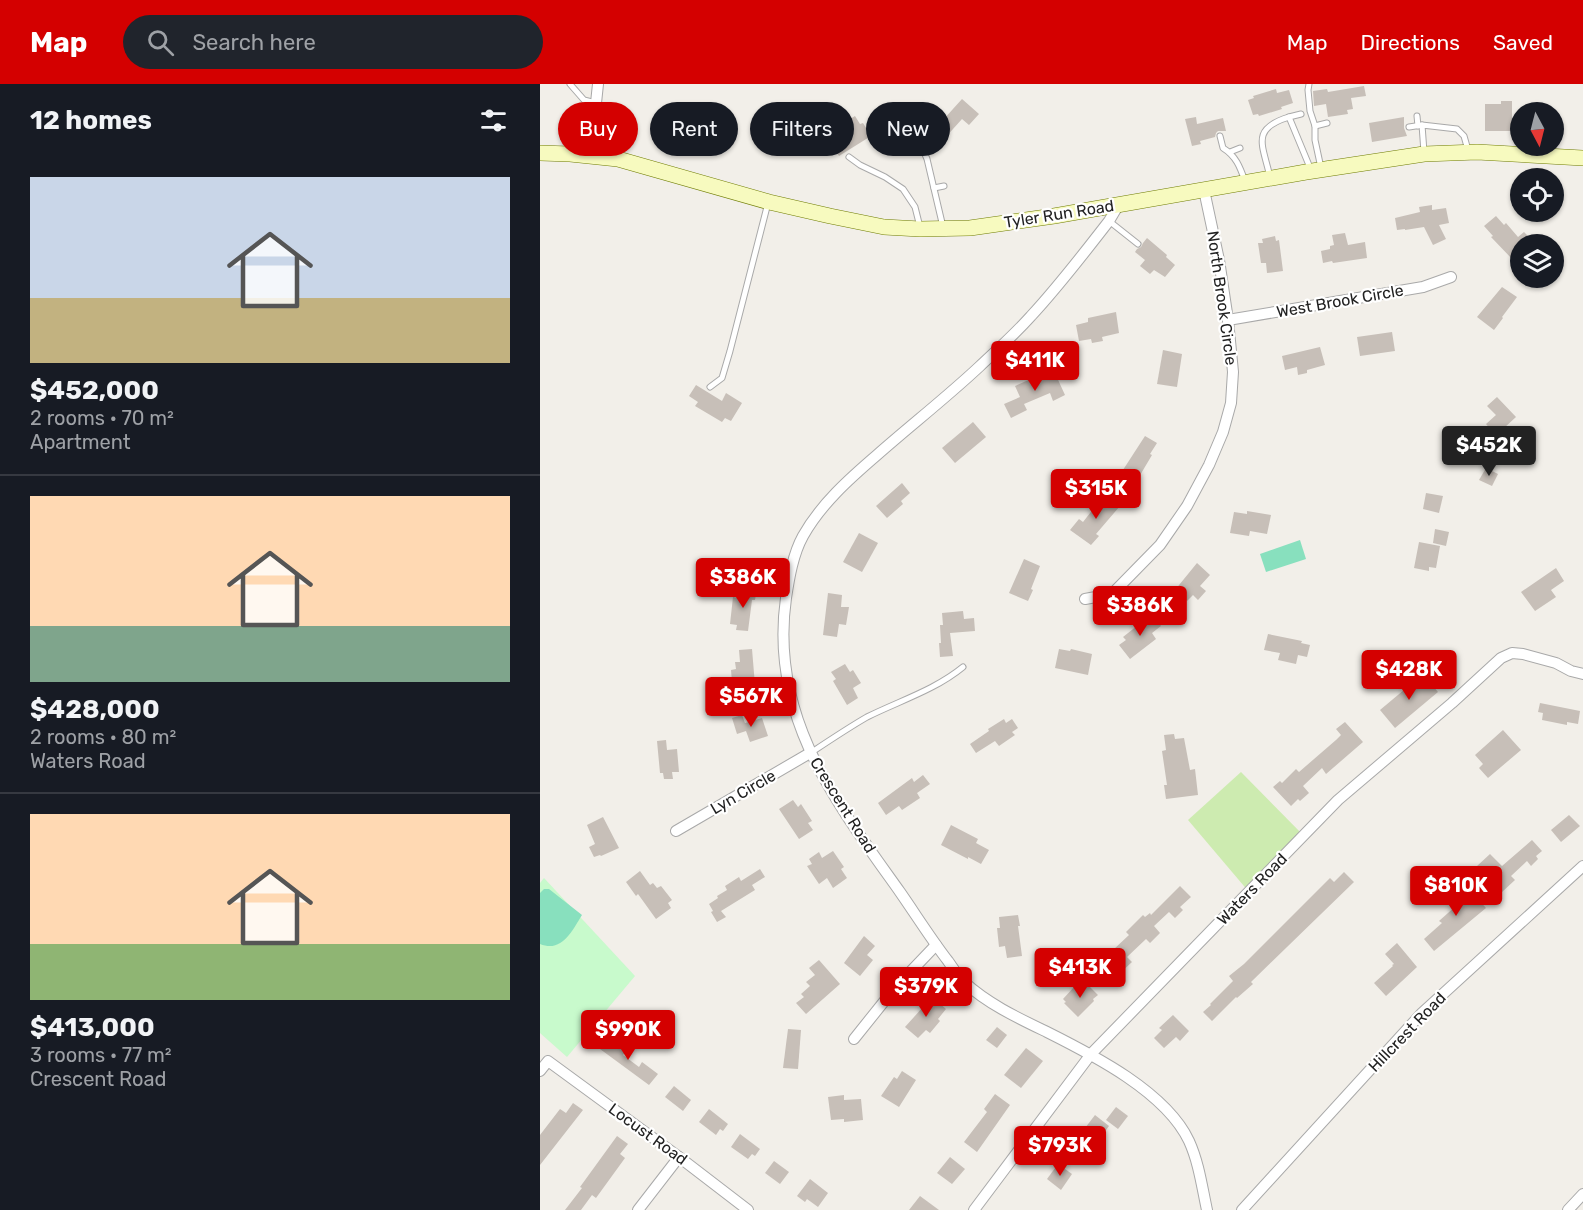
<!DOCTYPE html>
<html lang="en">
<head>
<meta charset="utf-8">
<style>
	:root { --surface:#171b24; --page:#20242c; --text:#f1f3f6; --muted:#9ea1a6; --line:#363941; --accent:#d40000 }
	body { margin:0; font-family:Rubik,sans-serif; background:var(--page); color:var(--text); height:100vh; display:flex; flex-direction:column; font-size:22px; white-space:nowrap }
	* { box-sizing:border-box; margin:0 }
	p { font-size:20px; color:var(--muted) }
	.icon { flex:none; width:33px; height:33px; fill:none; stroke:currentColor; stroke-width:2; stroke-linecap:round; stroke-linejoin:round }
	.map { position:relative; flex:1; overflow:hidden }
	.drawer { display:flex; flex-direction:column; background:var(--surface); width:540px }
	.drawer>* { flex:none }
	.hud { position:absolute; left:18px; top:18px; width:570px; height:54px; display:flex; gap:12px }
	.needle { width:39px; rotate:173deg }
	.tools { position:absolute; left:970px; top:18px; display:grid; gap:12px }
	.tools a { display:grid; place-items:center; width:54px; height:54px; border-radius:50%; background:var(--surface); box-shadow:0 2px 4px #0004; font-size:30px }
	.price { position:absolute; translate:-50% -51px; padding:0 14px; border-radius:6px; background:var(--accent); color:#fff; font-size:20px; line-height:39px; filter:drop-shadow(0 2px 3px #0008) }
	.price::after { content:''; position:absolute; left:50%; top:36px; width:18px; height:14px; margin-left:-9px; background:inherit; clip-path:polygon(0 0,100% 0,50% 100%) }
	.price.current { background:#222; color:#fff }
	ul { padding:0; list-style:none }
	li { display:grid; align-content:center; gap:12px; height:318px; padding:0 30px }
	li+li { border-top:2px solid var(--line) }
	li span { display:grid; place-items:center; height:186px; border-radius:0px; color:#555 }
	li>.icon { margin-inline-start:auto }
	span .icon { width:108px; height:108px; fill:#fffc; stroke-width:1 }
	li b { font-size:26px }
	h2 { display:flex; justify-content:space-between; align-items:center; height:72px; padding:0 30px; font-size:26px }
	.pill { padding:0 21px; border-radius:27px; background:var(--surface); box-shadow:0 2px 4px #0004; font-size:21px; line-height:54px }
	.pill.current { background:var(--accent); color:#fff }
	header { display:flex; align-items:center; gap:36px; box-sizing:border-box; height:84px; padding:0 30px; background:var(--accent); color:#fff }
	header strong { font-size:28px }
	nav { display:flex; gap:33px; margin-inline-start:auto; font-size:21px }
	.search { width:420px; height:54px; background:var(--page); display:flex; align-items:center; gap:15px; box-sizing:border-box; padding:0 21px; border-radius:33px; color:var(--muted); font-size:22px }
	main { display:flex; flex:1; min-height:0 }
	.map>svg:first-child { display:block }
	.grass { fill:#cdebb0 }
	.park { fill:#c8facc }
	.pitch { fill:#88e0be }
	.building { fill:#c7bfb8 }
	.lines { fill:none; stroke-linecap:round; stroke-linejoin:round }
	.lane-casing { stroke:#a9a9a9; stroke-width:7 }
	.street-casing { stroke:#a9a9a9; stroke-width:12 }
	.secondary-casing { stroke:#707d05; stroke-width:16 }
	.lane { stroke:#fff; stroke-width:5 }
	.street { stroke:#fff; stroke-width:10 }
	.secondary { stroke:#f7fabf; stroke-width:15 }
	.labels { text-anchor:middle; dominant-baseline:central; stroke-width:4.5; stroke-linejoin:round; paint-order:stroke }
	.street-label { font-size:16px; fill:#222; stroke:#fff }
</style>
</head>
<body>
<header>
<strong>Map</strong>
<div class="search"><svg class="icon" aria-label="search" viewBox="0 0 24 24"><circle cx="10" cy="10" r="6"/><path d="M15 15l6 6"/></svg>Search here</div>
<nav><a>Map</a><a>Directions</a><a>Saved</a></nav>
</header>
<main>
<section class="drawer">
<h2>12 homes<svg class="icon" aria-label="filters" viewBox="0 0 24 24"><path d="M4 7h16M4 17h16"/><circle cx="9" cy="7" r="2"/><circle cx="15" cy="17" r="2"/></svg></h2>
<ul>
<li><span style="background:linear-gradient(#c9d6e8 65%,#c2b280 0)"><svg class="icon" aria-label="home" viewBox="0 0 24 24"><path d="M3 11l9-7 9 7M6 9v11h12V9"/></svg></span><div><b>$452,000</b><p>2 rooms · 70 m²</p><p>Apartment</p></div></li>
<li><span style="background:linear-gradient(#ffd9b3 70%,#7fa58c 0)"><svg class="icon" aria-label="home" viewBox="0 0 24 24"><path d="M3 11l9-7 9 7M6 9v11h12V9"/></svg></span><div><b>$428,000</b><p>2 rooms · 80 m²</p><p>Waters Road</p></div></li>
<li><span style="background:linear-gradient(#ffd9b3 70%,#8fb573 0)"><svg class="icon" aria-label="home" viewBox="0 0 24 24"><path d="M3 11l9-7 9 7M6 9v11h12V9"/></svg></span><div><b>$413,000</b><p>3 rooms · 77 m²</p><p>Crescent Road</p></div></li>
</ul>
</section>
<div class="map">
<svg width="1043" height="1126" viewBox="0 0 1043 1126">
	<rect width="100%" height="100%" fill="#f2efe9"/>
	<polygon class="grass" points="701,688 767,755 709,808 648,736"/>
	<polygon class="park" points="4,794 95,892 27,973 0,949 0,799"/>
	<g class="pitch">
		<polygon points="760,456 766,475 726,488 720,470"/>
		<path d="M4,805H9L42,831C32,847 22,869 0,860V809Z"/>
	</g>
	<g class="building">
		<polygon points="824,2 826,12 811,14 813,25 807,26 808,30 788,33 786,20 774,22 773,7 787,5 788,8"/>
		<polygon points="736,5 737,9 749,6 753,19 741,23 742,25 719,32 718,30 713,31 708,16 714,14 713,12"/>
		<polygon points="422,15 439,30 429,41 422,35 404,55 394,46"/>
		<polygon points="961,17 972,17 972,47 945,47 945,20 961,20"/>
		<polygon points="315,32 320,40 323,39 331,52 299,72 289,56 306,45 302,40"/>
		<polygon points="656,33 657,40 683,34 686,47 678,47 676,49 675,53 660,57 661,60 652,62 645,35"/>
		<polygon points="864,33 864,44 867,52 832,58 829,39"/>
		<polygon points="892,121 892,126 906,124 909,139 899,141 906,155 893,161 884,143 865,146 865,145 857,146 855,134 880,128 879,123"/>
		<polygon points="956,132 964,141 966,139 978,153 984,148 996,160 981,160 981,169 973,176 951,153 953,152 944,142"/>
		<polygon points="805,149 808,161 825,158 827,174 793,179 792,177 783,179 781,167 790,165 790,162 794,161 792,151"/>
		<polygon points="735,152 736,157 739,156 743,187 727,189 726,179 721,179 718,159 723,159 722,155"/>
		<polygon points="607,154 627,171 626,173 635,181 625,193 614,186 610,190 600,182 605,176 595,168 597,165 601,163 603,159"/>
		<polygon points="962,203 977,213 962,233 963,234 954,246 937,233"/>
		<polygon points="576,228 579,249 562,253 563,257 552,259 551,255 539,257 536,241 548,238 548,234"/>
		<polygon points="852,248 855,267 820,272 817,253"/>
		<polygon points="780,263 785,281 767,286 767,289 758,291 757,283 745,286 742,272"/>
		<polygon points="623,266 642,270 637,303 617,300"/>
		<polygon points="514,287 525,311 513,317 510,309 484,320 487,326 471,334 464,320 480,313 475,302 502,290 502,292"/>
		<polygon points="156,301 182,317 186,309 202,319 191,337 185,334 182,338 155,322 158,318 149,312"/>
		<polygon points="957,313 976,333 964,344 967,347 959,354 962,357 953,365 943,355 952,347 946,340 956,331 947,322"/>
		<polygon points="433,338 446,353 415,379 402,364"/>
		<polygon points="605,352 617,359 610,370 612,371 596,398 581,389"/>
		<polygon points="946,384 958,390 952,402 939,396"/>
		<polygon points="362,399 370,409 361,417 363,420 347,434 336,422"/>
		<polygon points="886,409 903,412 899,429 883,425"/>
		<polygon points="565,410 580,422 556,450 559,452 551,461 530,446 539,435 543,438"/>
		<polygon points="707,427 731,431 727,450 710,447 709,452 690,449 694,428 707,430"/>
		<polygon points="895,445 909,448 906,462 893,459"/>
		<polygon points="319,449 338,459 322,488 303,478"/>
		<polygon points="879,458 900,462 896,484 889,483 889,487 874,484"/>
		<polygon points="484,475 500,482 491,505 493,506 488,517 469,509"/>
		<polygon points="657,479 670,491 660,502 666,507 658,516 653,511 647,517 645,515 641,521 633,513 637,508 635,506"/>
		<polygon points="1016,484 1024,497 1011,506 1016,513 995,527 981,508"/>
		<polygon points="204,502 217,504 215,516 212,516 208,547 196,546 197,541 190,540 193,513 202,515"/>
		<polygon points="288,509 302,511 301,523 309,523 306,541 299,540 297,553 283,551"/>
		<polygon points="423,527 424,535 434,534 435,547 410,549 413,572 400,573 399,559 401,559 400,541 403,541 402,529"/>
		<polygon points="612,530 621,542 612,549 616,555 590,575 579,561 586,556 583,553"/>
		<polygon points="728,550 762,557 761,559 770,561 767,573 758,571 756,580 738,576 740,569 724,566"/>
		<polygon points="212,565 215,601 198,603 198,597 192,598 191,586 196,585 195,578 200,578 199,566"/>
		<polygon points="519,565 530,567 531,565 552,570 548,591 515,584"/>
		<polygon points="305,580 310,588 313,586 321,599 313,604 318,614 307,621 293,597 296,595 291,588"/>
		<polygon points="883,590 898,608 855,644 840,626"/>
		<polygon points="1000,619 1040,627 1038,640 1027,638 1027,641 1002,636 1003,629 998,628"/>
		<polygon points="202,631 205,639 222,634 228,652 210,658 206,647 197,650 192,634"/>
		<polygon points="464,635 466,639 472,635 478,644 472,648 475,651 459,662 455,657 436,669 430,660 449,647 448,645"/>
		<polygon points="805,638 823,658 786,690 782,684 763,702 769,709 760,717 758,715 751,722 733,703 740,697 742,699 756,685 759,688 796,656 801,651 796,645"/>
		<polygon points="963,646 981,666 948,694 939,684 943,680 935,671"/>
		<polygon points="634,650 635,655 644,654 650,686 655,685 658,711 626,715 624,701 627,701 622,667 626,666 624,651"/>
		<polygon points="126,656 127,666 137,665 139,688 132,688 133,695 124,695 123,689 120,689 117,657"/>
		<polygon points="383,691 390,700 377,709 380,714 362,726 359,722 346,731 338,719 372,694 374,698"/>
		<polygon points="253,716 258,723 261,720 272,737 268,739 273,746 259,755 239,725"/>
		<polygon points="1029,731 1040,742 1021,758 1011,746"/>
		<polygon points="63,733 79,764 61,772 60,771 54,773 49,763 55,760 47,741"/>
		<polygon points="411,741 438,755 436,759 449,766 441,780 428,773 428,775 401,761"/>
		<polygon points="992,756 1002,767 996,772 998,775 991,782 987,777 971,792 975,796 962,808 937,782 950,770 962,782"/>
		<polygon points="293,767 304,783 301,785 307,794 293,804 287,794 279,800 267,782 272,780 269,775 279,768 282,774"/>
		<polygon points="220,785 225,793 212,801 215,806 181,827 186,833 177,838 171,828 173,827 169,820 178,814 177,812 187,806 185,802 199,793 201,797"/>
		<polygon points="100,787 110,801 113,799 117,804 121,802 132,816 128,819 131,824 116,835 98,810 96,812 86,798"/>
		<polygon points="804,788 814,798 711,898 713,900 697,914 696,913 672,937 663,928 671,921 670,920 693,897 689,892 704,880 790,794 794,798"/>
		<polygon points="924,800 946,824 894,867 884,855 902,839 899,837 917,821 910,813"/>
		<polygon points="640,802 651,813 640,823 643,826 635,834 629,828 614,842 620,849 610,859 606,855 587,873 592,878 578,891 577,890 573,893 563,882 576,869 573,866 589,851 586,848 603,831 605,833 610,829 611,831"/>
		<polygon points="478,831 480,842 478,842 482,872 467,874 465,862 459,863 457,844 460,844 459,833"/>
		<polygon points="324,852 335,862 327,871 333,876 320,892 304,879"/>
		<polygon points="857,859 877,883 846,912 834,899 853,882 852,881 854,880 845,870"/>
		<polygon points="279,876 300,900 266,930 256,919 264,913 261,910 270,902 266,898 275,891 269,884"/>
		<polygon points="545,898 558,911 553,915 554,917 538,933 524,919 526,918 523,915 534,903 537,906"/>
		<polygon points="392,913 406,925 398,935 400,937 390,949 386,946 378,954 365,943"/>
		<polygon points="633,931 649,947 640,957 636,953 624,964 614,954 622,946 619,944"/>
		<polygon points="457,943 467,951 457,964 446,956"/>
		<polygon points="248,945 261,946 258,985 243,984"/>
		<polygon points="69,953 87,966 83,971 99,983 102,978 118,990 109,1001 60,965"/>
		<polygon points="486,964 503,977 481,1004 464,991"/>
		<polygon points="362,987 376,996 359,1023 341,1012 354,993 357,995"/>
		<polygon points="134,1002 151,1016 143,1027 125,1013"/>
		<polygon points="455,1010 470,1021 437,1068 424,1058 447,1028 444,1025"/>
		<polygon points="304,1011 304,1016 321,1015 323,1036 304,1038 304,1035 291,1036 288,1013"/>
		<polygon points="33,1019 43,1026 0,1081 0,1051 20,1025 26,1029"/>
		<polygon points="576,1023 588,1032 578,1045 566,1036"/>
		<polygon points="169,1025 188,1040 183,1047 180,1045 176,1051 159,1038"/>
		<polygon points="555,1031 569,1042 554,1062 539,1052"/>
		<polygon points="200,1050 220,1065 215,1072 212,1070 208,1075 191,1063"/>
		<polygon points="77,1052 88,1060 80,1070 85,1074 56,1114 52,1111 41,1126 25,1126 42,1104 40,1103"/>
		<polygon points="410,1073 425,1085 412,1100 397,1089"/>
		<polygon points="234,1077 249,1088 240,1100 225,1089"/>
		<polygon points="518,1080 532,1090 521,1106 507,1095"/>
		<polygon points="270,1095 288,1109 278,1123 267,1115 265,1118 257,1112"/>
		<polygon points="380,1112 399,1126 369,1126"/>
	</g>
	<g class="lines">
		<g class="lane-casing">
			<g id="lane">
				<polyline points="30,0 44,16 56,19"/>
				<polyline points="769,0 768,6 770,27 775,42 775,56 781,84"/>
				<polyline points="877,32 878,42"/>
				<polyline points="749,33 761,30"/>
				<polyline points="775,42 787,39"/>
				<polyline points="869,43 882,41"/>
				<path d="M680,52L683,64C696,72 700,83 705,97"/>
				<polyline points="396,54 384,68 387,75 403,143"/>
				<polyline points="690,68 700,64"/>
				<polyline points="884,68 882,41 917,45 924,52 928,66"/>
				<polyline points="309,73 320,81 345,93 363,105 375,123 380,143"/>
				<path d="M730,93C723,61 710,45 749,33L771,86"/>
				<polyline points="394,104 404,102"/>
				<polyline points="569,137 598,160"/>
				<polyline points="170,303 182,294 190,267 228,119"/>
				<path d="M272,668C290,656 308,644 327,633C359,617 395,606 423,583"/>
			</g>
		</g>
		<g class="street-casing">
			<g id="street">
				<polyline points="56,19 66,49 78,75"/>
				<polyline points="30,70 56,19 58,0"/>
				<path d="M579,120L569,137C544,169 519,202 491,232C475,250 457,266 440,282C407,313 371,341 337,371C309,395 281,420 263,452C253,470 249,494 246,514C229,633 296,718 360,808C376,831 391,855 408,877C413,884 418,892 424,898C448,920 478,934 507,948C553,971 626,1008 649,1057C659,1079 662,1103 667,1126"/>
				<polyline points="688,236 883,203 911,193"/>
				<polyline points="545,515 572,510 620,461 647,422 669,381 683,348 691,319 693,288 688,236 679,176 664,106"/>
				<polyline points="136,747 270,669"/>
				<polyline points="314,955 354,905 396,861"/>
				<polyline points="0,987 8,977 139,1073 208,1126"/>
				<polyline points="98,1126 139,1073"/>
				<polyline points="434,1126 551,970 798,716 912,619 961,574 972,569 983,570 1016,579 1031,587 1043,590"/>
				<polyline points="702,1126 881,930 1043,782"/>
				<polyline points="1028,1126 1043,1110"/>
			</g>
		</g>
		<g class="secondary-casing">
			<polyline id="secondary" points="0,69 30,70 78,75 229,118 290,132 344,143 380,145 430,144 514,132 766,88 884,70 937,68 1043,74"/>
		</g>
		<use href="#lane" class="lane"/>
		<use href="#street" class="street"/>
		<use href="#secondary" class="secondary"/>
	</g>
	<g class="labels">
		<g class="street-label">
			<text transform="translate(519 130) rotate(-9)">Tyler Run Road</text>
			<text transform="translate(682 214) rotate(82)">North Brook Circle</text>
			<text transform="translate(800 217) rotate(-10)">West Brook Circle</text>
			<text transform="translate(203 708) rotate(-30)">Lyn Circle</text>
			<text transform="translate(303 721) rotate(58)">Crescent Road</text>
			<text transform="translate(712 805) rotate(-46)">Waters Road</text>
			<text transform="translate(867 948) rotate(-46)">Hillcrest Road</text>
			<text transform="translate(108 1050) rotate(36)">Locust Road</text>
		</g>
	</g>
</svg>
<div class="tools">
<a><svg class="needle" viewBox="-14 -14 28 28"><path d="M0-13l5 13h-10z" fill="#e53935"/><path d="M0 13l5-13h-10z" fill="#9ea1a6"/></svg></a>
<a><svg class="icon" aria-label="locate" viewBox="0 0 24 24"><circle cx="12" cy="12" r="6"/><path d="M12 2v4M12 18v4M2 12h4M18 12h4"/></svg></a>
<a><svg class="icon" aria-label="layers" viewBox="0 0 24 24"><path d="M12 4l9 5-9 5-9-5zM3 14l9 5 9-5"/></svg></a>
</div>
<b class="price" style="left:495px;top:308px">$411K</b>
<b class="price current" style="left:949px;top:393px">$452K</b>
<b class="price" style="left:556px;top:436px">$315K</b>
<b class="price" style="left:203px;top:525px">$386K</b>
<b class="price" style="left:600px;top:553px">$386K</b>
<b class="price" style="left:869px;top:617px">$428K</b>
<b class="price" style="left:211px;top:644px">$567K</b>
<b class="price" style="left:916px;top:833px">$810K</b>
<b class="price" style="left:540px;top:915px">$413K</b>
<b class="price" style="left:386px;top:934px">$379K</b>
<b class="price" style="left:88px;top:977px">$990K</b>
<b class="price" style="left:520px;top:1093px">$793K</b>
<div class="hud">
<a class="pill current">Buy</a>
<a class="pill">Rent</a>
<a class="pill">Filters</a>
<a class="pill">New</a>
</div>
</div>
</main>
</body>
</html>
